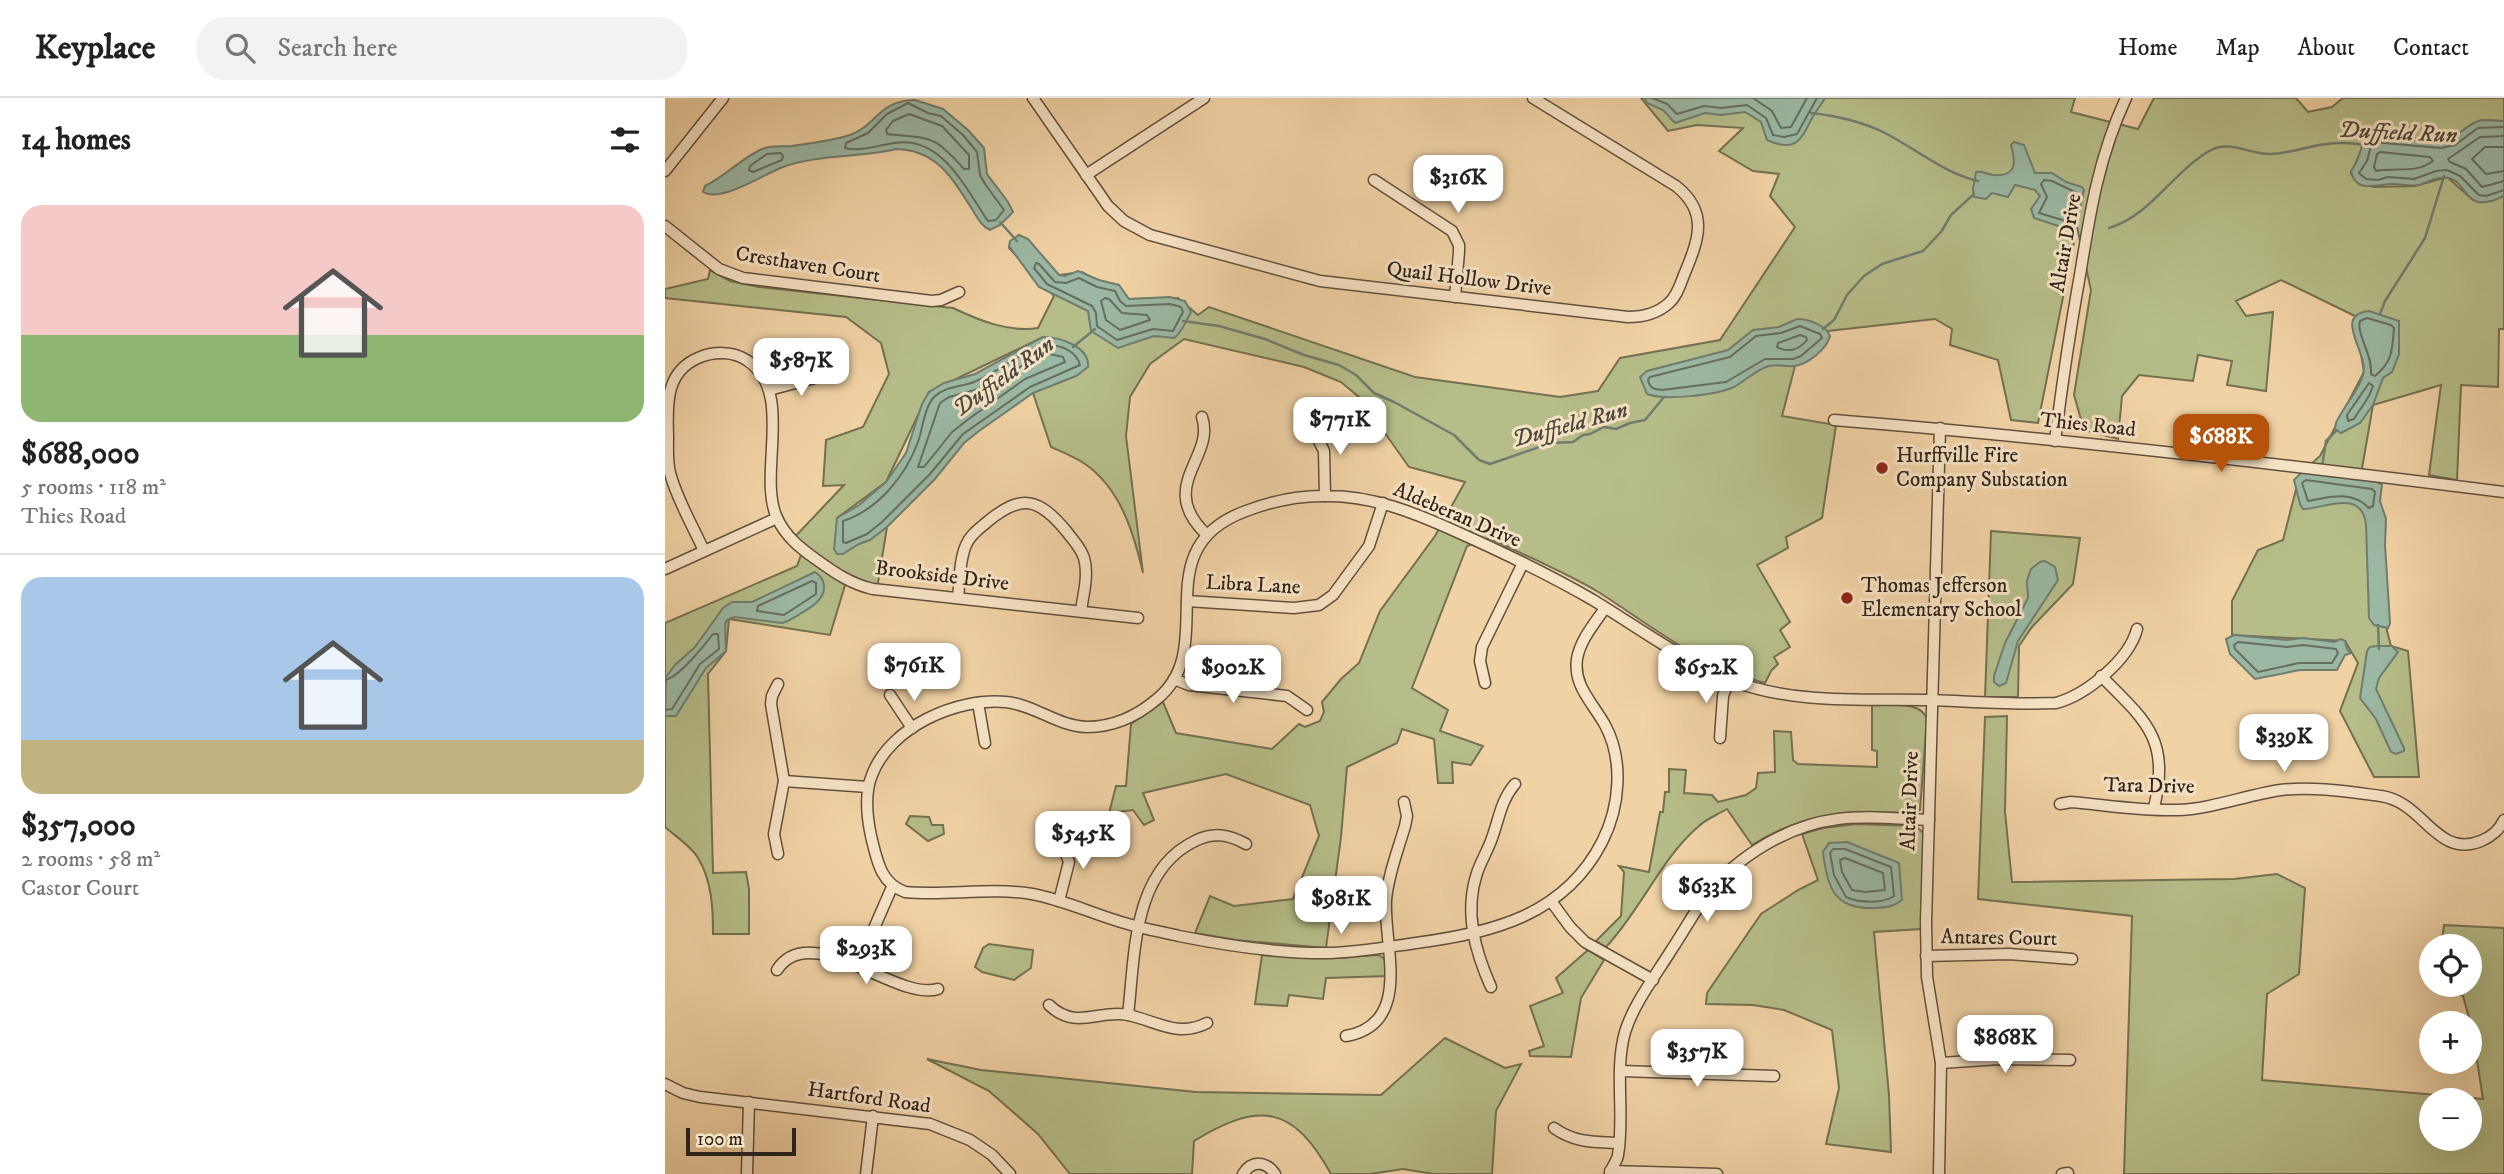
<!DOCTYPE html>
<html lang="en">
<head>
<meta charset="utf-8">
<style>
	:root { --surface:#fff; --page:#f2f2f2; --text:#222; --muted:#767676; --line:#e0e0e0; --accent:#b45309 }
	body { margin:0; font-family:"IM FELL DW Pica",serif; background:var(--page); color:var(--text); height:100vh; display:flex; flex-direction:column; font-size:26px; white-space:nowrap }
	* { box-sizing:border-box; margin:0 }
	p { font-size:23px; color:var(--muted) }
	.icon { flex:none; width:38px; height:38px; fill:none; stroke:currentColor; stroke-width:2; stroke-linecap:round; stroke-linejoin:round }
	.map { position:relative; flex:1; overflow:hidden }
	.details { display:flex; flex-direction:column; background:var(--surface); width:665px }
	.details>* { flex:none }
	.tools { position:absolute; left:1754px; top:836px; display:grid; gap:14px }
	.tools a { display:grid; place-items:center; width:63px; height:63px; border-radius:50%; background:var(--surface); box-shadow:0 7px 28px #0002; font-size:35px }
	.scale { position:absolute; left:21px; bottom:18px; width:110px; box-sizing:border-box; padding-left:7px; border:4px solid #30241c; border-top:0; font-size:19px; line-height:24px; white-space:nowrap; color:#30241c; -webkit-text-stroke:5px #f6e2c4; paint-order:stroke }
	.price { position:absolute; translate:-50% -60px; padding:0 16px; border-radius:14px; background:#fff; color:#222; font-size:23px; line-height:46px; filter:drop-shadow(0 2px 4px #0008) }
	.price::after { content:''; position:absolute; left:50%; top:42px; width:21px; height:16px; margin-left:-10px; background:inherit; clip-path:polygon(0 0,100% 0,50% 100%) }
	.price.active { background:var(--accent); color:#fff }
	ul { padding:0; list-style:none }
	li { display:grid; align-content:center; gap:14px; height:371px; padding:0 21px }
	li+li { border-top:2px solid var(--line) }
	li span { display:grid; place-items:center; height:217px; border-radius:21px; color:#555 }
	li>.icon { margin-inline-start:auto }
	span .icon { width:126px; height:126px; fill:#fffc; stroke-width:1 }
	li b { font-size:30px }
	h2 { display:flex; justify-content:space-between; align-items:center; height:84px; padding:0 21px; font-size:30px }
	header { display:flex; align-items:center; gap:42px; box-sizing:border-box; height:98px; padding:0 35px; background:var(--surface); border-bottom:2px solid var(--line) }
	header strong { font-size:33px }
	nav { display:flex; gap:38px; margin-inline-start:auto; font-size:24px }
	.search { width:490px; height:63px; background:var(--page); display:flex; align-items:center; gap:18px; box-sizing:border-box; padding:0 24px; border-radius:28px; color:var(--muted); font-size:26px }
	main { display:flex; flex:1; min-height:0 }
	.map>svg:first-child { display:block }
	.green { fill:#b6bd89; stroke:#737052; stroke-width:2; fill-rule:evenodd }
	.water { fill:#9bb8a4; stroke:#707d6e; stroke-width:2 }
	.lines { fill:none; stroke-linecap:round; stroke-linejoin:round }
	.shore { stroke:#666e60; stroke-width:2 }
	.stream { stroke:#707d6e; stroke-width:2.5 }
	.minor-casing { stroke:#60503e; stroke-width:13 }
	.minor { stroke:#f6e2c4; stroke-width:10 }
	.poi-dot { fill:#8f2418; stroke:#f6e2c4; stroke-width:2.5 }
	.labels { text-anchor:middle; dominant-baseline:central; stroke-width:6; stroke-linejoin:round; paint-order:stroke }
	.street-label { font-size:21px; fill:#30241c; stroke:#f6e2c4 }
	.poi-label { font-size:21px; fill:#30241c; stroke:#f6e2c4; text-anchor:start }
	.water-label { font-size:23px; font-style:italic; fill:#4b493e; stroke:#f6e2c4 }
</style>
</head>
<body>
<header>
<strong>Keyplace</strong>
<div class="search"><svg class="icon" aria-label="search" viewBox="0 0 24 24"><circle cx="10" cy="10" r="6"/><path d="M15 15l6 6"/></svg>Search here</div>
<nav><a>Home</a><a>Map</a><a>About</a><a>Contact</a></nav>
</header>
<main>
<section class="details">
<h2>14 homes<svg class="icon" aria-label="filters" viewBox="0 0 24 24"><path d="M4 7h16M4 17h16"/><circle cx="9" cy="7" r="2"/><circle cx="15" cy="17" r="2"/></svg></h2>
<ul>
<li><span style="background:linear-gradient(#f6c9c9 60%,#8fb573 0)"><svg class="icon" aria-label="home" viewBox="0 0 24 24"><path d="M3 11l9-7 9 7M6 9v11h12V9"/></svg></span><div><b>$688,000</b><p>5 rooms · 118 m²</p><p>Thies Road</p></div></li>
<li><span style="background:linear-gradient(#a9c7e8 75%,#c2b280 0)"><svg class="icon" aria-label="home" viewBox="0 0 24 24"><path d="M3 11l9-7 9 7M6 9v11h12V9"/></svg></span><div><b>$357,000</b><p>2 rooms · 58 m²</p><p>Castor Court</p></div></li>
</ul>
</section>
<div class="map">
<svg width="1839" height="1076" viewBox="0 0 1839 1076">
	<rect width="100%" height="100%" fill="#f1d2a5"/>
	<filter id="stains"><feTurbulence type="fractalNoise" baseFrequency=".00286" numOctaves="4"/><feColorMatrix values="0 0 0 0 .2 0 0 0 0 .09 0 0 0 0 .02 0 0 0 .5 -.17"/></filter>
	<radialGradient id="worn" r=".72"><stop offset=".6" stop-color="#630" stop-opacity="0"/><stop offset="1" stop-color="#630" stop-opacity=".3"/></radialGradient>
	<g class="green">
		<path d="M976,0H1410L1406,14L1473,31L1489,0H1631L1643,14L1667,9L1678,0H1839V23L1817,22L1782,42L1703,37L1686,76L1708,89L1750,88L1782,79L1808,102L1839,97V231H1834L1833,289L1796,287L1792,382L1764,377L1776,287L1708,307L1695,382L1712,384L1722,533L1726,548L1743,553L1754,679H1709L1675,613L1693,565L1680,543L1567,537V503L1593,452L1618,442L1635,376L1655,358L1699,274L1690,218L1616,182L1571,203L1581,218L1608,214L1601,293L1562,287L1567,263L1533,257L1528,283L1474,277L1457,298L1453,341L1419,332L1409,297L1426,192L1412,129L1373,325L1346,322L1333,262L1285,247L1287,231L1270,221L1163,233L1130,268L1117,318L1171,327L1157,420L1121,439L1123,450L1092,467L1125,524L1115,532L1125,549L1109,559L1113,566L1106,573L1100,585C1038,570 988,529 935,495C900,474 861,458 824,440L802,448L747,590L783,612L775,633L818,648L806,667L787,664L788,685H773L769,641L737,631L732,645L682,669L676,739L661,850L571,842L530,835L545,798L569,808L628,801L654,738L645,707L561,676L478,695L489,722L479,727L468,712L444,715L451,688H461L466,626L498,604L511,635L607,651L634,626L640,629L655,623L659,614L657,604L676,581L694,565L715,513L770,438L800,384L744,369L695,300L676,284L639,269L519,241L485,266L465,299L461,338L478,475C469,436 456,391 420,366C410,359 397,354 386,349L368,295L378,239L264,294L221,384L172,420L194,446L222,429L212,491L181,484L165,537L64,521L61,553L43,576L48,775L81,774L84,791V836H48C48,810 47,783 33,760C26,748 10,738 0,729V525L132,468L137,454L125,444L179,387L158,388L161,342L198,329L224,276L216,245L181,219L0,200V191L43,181L45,172L65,183L94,189L288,210C313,222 345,235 373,230L389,198L344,150L354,137L394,177L417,174L464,201L513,200L533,217L544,209L750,279L895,299L933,293L955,260L1055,242L1130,129L1105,98L1114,76L1088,73L1054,53L1078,30L1032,27L1003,33Z"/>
		<polygon points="1326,433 1415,440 1408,486 1367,529 1354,548 1353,599 1320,599"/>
		<path d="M1207,607C1224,608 1258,602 1262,622L1255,712L1250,715C1187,713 1143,712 1087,747L1062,711C1052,717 1041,721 1034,728C996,760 976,812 941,849L931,843L956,818L959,774L954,768L984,774L995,714H998L1000,694H1004V671L1021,672L1019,695L1047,697L1053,704L1081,697L1091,690L1093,675L1110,674L1109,633L1126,634L1128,662L1133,666L1212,669V653L1207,652Z"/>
		<path d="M1342,618L1340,714L1347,784L1569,781L1612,776L1640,790L1634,876L1602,896L1597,982L1818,1001L1807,930L1798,898L1776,887H1804V849H1776L1779,827L1839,830V1076H1459L1467,818L1313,801L1320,619ZM1766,1003H1804V1041H1766Z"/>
		<polygon points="245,718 264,719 267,727 278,727 279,736 263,743 241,726"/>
		<polygon points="1191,726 1251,728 1259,736 1256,831 1209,834 1224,997 1226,1054 1161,1046 1174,990 1167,932 1119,912 1088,907 1041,906 1042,895 1096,816 1133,792 1153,782 1137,736 1158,730"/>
		<polygon points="324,846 368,852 366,870 349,882 317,874 310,869 318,850"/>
		<polygon points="923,852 939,862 916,900 906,959 865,958 864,953 879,948 865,908 898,895 891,880"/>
		<polygon points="597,857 665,860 714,857 722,863 723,878 661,880 658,901 624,897 622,908 590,906"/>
		<path d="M780,940L840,970L856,966L831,1013L827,1076H769L738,1071L705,1076H666C628,1007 594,1003 529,1043L527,1076H405L373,1036L324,993L262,961L316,972L531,994L716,997Z"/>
	</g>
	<g class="water">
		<path d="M980,0H1160C1156,7 1151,13 1147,20C1136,42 1131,55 1102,42L1096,24L1080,14L1056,17L1040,15L1010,25L998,12L982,5Z"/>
		<path d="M250,2L278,11L303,32L319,50L322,76L343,104L348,114L335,127L325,132C316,128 312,119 307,111C287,80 272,52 231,51C195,60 154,56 118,69C99,76 56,105 38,94L40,88C61,78 81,56 100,50C108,47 118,49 127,48C145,45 167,43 185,37C214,26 212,3 250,2Z"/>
		<path d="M1817,22L1839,23V98C1793,121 1806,74 1774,80C1767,81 1761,85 1754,87C1745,89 1736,86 1727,86C1711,87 1690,95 1686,73C1696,60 1695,47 1702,37C1728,36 1754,46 1779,43C1794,40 1801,25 1817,22Z"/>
		<path d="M1349,44L1359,47L1370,75H1387L1401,84L1417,89L1419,92L1410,131L1405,132L1369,120L1366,111L1375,98L1370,92L1350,87L1343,99L1327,95L1321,101L1309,99L1308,91L1311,74C1317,73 1321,76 1328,77C1352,79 1351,65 1346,47Z"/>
		<path d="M354,137L363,141L394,177L400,178L413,173L434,182L454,187L464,201L505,199L520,203L526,214C523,220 515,237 509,240L489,238L453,250L426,233L423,213L374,189L344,148L345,143Z"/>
		<path d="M1704,213L1734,223V256L1727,274L1718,280L1708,307L1695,325L1676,335L1670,331L1671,325C1678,309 1693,294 1698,277C1705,256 1666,217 1704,213Z"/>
		<path d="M1132,221C1143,221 1161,227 1165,238C1162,251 1142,267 1129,268C1119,269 1110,265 1101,269C1090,273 1080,283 1069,289C1051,297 1000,303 982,296L975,279L982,273L1063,252L1088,232L1114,229Z"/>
		<path d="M378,239C395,239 425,249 423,269L411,278L368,295L314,333L299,345L270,381L222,429L205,442L194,446L178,456H172L169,451L172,420L194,407L221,384L241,355L257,306L264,294L279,285L310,276Z"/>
		<path d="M1637,374L1712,384L1717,387L1715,403L1721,421L1720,447L1725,525L1723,530L1709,527L1704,520L1701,426C1696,390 1659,411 1638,411L1635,406L1629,382Z"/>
		<polygon points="1380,463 1390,469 1393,482 1353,543 1341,585 1334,588 1329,584 1329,578 1340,545 1363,500 1362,483 1366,471 1375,464"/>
		<path d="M150,474C156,478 158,481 159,488C161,505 135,515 123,523L117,525L69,519L62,522L60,526L61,553L41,570L11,618H0L1,579L10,567L30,549L58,510L67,504H87Z"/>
		<polygon points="1569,537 1622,542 1638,540 1669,544 1676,541 1680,543 1682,551 1686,555 1680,557 1672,572 1635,572 1590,581 1565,556 1561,541"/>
		<polygon points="1712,548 1727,548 1733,554 1714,580 1711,591 1739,650 1739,653 1731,656 1726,654 1711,621 1695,600 1702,553 1705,549"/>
		<path d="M1182,744L1234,765L1237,802C1228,809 1222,809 1211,810C1170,812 1162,791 1158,754L1164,745Z"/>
	</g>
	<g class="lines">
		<g class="shore">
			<polyline points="987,0 1002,6 1012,16 1039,8 1056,10 1082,7 1101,20 1108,37 1119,39 1132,36 1152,0"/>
			<polyline points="1088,0 1107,13 1116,30 1126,29 1142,0"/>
			<path d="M243,5L263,15L276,18L298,37L312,54L315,77L320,86L339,112L331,122L323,123C300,90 277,37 229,45C214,47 195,54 180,50L181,45L203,35L222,16Z"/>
			<path d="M244,16L277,28L304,57V71H299C267,35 266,41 222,36L221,32L228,23Z"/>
			<polyline points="1839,29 1813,30 1790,47 1776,50 1707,44 1702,63 1694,75 1701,81 1713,82 1723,79 1749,81 1771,73 1782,72 1795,78 1814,97 1821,98 1839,92"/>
			<polyline points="1839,38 1815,39 1783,61 1785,64 1801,71 1817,89 1839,83"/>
			<polyline points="1839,49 1820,49 1807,61 1821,76 1839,73"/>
			<path d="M1715,54L1765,59L1768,63C1751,76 1731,69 1711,73L1709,69L1712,56Z"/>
			<polygon points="116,55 118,58 117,62 88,74 84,72 85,68 102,56"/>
			<polygon points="1379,82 1387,83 1410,94 1404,124 1374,115 1382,99 1376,86"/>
			<polygon points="371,165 374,166 390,184 401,185 414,180 432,189 450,193 455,203 461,208 505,206 516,209 518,214 508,233 488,231 452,242 432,228 431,215 427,208 382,186 369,170"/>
			<polygon points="440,200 444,201 457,215 482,217 485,222 455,232 441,222 436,203"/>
			<path d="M1702,220L1726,227L1729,230C1727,252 1728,263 1710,278L1706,276C1708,257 1691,236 1695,223Z"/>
			<path d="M1135,228L1155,236L1157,240L1136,258L1128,261H1100L1061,284L997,292C989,291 985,291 983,282L985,279L1065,259L1091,238L1116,235Z"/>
			<path d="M1135,237L1141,239L1142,242C1134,252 1123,255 1112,249L1113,245Z"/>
			<path d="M379,246C394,247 411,252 415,267L365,289L298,336L265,376L217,424L202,436L181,445L178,444V423C213,412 241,377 253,344C258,330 259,310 269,299C280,288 296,289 309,284C334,274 354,255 379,246Z"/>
			<polygon points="380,255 398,259 400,264 360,281 305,320 287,334 259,369 253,369 275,305 284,299 317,290"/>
			<path d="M1704,285L1708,288C1704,302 1695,310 1689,321L1683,323L1682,317Z"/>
			<path d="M1641,382L1707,391L1710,394L1708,408L1704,410C1686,392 1664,399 1643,403L1637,385Z"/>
			<polygon points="147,483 151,485 151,496 119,517 92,513 93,508"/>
			<polygon points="1573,544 1622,549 1638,547 1671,551 1673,555 1667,565 1634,565 1593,574 1570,551 1569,547"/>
			<path d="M0,582C13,580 39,548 48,536H53L54,551L35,566L7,611L0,612"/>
			<path d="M1168,751H1180L1226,769L1229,798C1217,806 1194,805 1181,799L1169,777L1165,755Z"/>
			<polygon points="1180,760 1218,775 1220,792 1200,794 1187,792 1177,774 1175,762"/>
		</g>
		<g class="stream">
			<path d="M1146,15C1173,18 1196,23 1220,35C1251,51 1279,75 1313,83"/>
			<polyline points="335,124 352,143"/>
			<path d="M1444,130C1487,117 1507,74 1546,52C1565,42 1584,56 1604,56C1623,56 1643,48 1662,46C1675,44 1687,45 1700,47"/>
			<polyline points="1715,216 1720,203 1760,140 1779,78"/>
			<polyline points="518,223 554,228 600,241 639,257 674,267 691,277 709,295 729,304 789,337 814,362 825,366 886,345 908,344 918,337 925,336 939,329 951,331 965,325 980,322 999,299"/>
			<polyline points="1158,231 1169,222 1182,197 1199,178 1217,166 1258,153 1276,134 1286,117 1309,96"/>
			<polyline points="408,249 430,231"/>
			<polyline points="1657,369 1661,343 1672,332"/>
			<polyline points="1713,527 1714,551"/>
		</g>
		<g class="minor-casing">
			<g id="minor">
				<path d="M368,0L443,108L459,123L485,137L655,183L963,219C978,219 992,216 1004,205C1012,198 1015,187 1019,177C1033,143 1045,115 1011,88L868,0"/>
				<polyline points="0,73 58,0"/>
				<polyline points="421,77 539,0"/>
				<polyline points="709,82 787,133 794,147 794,154 790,199"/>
				<polyline points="0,128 54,171 78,180 267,203 276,202 294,194"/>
				<polyline points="104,292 161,277"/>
				<path d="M537,319C551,360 490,388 542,437"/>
				<path d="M1169,322C1393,340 1616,366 1839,394"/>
				<polyline points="649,333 659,353 660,398"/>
				<path d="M1390,343C1397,287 1405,232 1415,177C1425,114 1434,58 1461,0"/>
				<path d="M39,453C28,428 12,402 5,375C2,363 3,350 3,338C2,308 0,274 33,260C49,253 69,253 83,263C130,295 92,376 112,420C121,439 135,450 152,462C170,475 186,486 208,491L473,520"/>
				<polyline points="0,471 112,420"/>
				<path d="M293,500C295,483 294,463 301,447C305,437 314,431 322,424C357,395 374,400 402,434C408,442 416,450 419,460C424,477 418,497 416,513"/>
				<polyline points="522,503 629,510 654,507 668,497 704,448 718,405"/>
				<path d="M940,510C930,525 915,542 912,561C908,588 928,605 940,627C959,662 955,709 937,744C899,818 826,835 751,845C723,849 695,854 666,855C616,856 564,848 514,838C497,834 479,831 463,826C430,817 400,802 367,796C324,789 282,798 240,794C215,785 212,762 206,738C202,719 199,696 207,677C225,629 292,599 341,604C370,607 392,628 422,629C449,629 472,618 492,601C557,548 477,451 581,413C607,403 636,397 664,398C708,398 750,415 790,433C837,454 883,476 928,502C974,530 1018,563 1068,583C1128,606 1196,601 1260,602C1303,603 1347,607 1391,605C1421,597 1464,562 1472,531"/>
				<path d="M1436,578C1482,624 1505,641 1489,710"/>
				<polyline points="509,581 524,587 622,598 642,612"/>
				<polyline points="820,585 815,563 817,549 858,465"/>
				<polyline points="225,597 247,630"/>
				<polyline points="313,605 320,645"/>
				<polyline points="1055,640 1058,598 1064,581"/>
				<polyline points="119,683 203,689"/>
				<path d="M1395,706L1406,704C1441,707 1477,713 1512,712C1547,711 1581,697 1616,692C1648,688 1685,694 1716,698C1759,704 1771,761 1816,743C1826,739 1835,731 1839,722"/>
				<polyline points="113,756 109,736 119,683 106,606 107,598 113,586"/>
				<polyline points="394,803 404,764 398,748"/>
				<polyline points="886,803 905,829 920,844 988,882"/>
				<polyline points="1261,858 1344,856 1407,861"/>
				<polyline points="193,867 227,789"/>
				<path d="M112,872C145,820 232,904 273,891"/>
				<path d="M826,889C810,853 799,814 812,775C816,763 823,752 827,740C834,721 836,702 850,686"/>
				<path d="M384,907C411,933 434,911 463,917C492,923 512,940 542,925"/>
				<path d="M463,917C470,858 467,773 530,743C548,734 563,736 581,746"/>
				<path d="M681,938C749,926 718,846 721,802C723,777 733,752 740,728L742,718L739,704"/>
				<polyline points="1276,965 1334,961 1405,962"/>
				<polyline points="956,973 1109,978"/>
				<polyline points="0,986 18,995 35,999 265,1026 305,1042 327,1057 345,1076"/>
				<path d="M889,1030C910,1045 929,1044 954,1045"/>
				<polyline points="945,1073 1052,1076"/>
				<polyline points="82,1076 84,1004"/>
				<polyline points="201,1076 208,1018"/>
				<path d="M578,1076C587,1062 601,1063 610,1076"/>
				<path d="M945,1076C946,1069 952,1064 953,1057C960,1017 949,973 960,934C969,905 991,877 1007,851C1019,833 1029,814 1042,797C1072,758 1124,727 1173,721C1203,717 1234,721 1264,722"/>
				<polyline points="1274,1076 1276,965 1262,879 1261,824 1275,330"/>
				<polyline points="1397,1076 1403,1075"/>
			</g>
		</g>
		<use href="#minor" class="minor"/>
	</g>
	<g class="poi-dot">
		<circle cx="1217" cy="370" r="7"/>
		<circle cx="1182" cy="500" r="7"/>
	</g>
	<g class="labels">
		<g class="street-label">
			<text transform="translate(1401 145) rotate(-80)">Altair Drive</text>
			<text transform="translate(143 167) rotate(9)">Cresthaven Court</text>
			<text transform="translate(804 181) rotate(7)">Quail Hollow Drive</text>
			<text transform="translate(1423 327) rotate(6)">Thies Road</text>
			<text transform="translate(792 417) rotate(23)">Aldeberan Drive</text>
			<text transform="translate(277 478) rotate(7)">Brookside Drive</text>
			<text transform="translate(588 487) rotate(3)">Libra Lane</text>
			<text transform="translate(1484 688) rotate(1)">Tara Drive</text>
			<text transform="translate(1245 703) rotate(-88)">Altair Drive</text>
			<text transform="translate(1334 840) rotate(1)">Antares Court</text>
			<text transform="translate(204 1000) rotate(8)">Hartford Road</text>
		</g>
		<g class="poi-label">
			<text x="1231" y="358">Hurffville Fire<tspan x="1231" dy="24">Company Substation</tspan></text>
			<text x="1196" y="488">Thomas Jefferson<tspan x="1196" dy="24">Elementary School</tspan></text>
		</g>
		<g class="water-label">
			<text transform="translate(1733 35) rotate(3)">Duffield Run</text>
			<text transform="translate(339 279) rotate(-36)">Duffield Run</text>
			<text transform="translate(905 327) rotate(-15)">Duffield Run</text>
		</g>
	</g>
	<rect width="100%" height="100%" filter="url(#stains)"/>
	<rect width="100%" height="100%" fill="url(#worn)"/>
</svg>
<div class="tools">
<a><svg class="icon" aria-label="locate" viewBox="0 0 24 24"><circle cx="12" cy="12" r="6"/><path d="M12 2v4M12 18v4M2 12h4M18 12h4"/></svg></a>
<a>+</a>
<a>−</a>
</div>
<div class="scale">100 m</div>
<b class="price" style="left:793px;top:117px">$316K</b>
<b class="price" style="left:136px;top:300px">$587K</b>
<b class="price" style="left:675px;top:359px">$771K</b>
<b class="price active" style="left:1556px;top:376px">$688K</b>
<b class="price" style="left:249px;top:605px">$761K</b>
<b class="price" style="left:568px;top:607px">$902K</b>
<b class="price" style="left:1041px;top:607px">$652K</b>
<b class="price" style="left:1619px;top:676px">$339K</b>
<b class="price" style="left:418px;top:773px">$545K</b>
<b class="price" style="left:1042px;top:826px">$633K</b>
<b class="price" style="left:676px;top:838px">$981K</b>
<b class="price" style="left:201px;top:888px">$293K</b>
<b class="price" style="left:1340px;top:977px">$868K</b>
<b class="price" style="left:1032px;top:991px">$357K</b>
</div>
</main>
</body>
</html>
